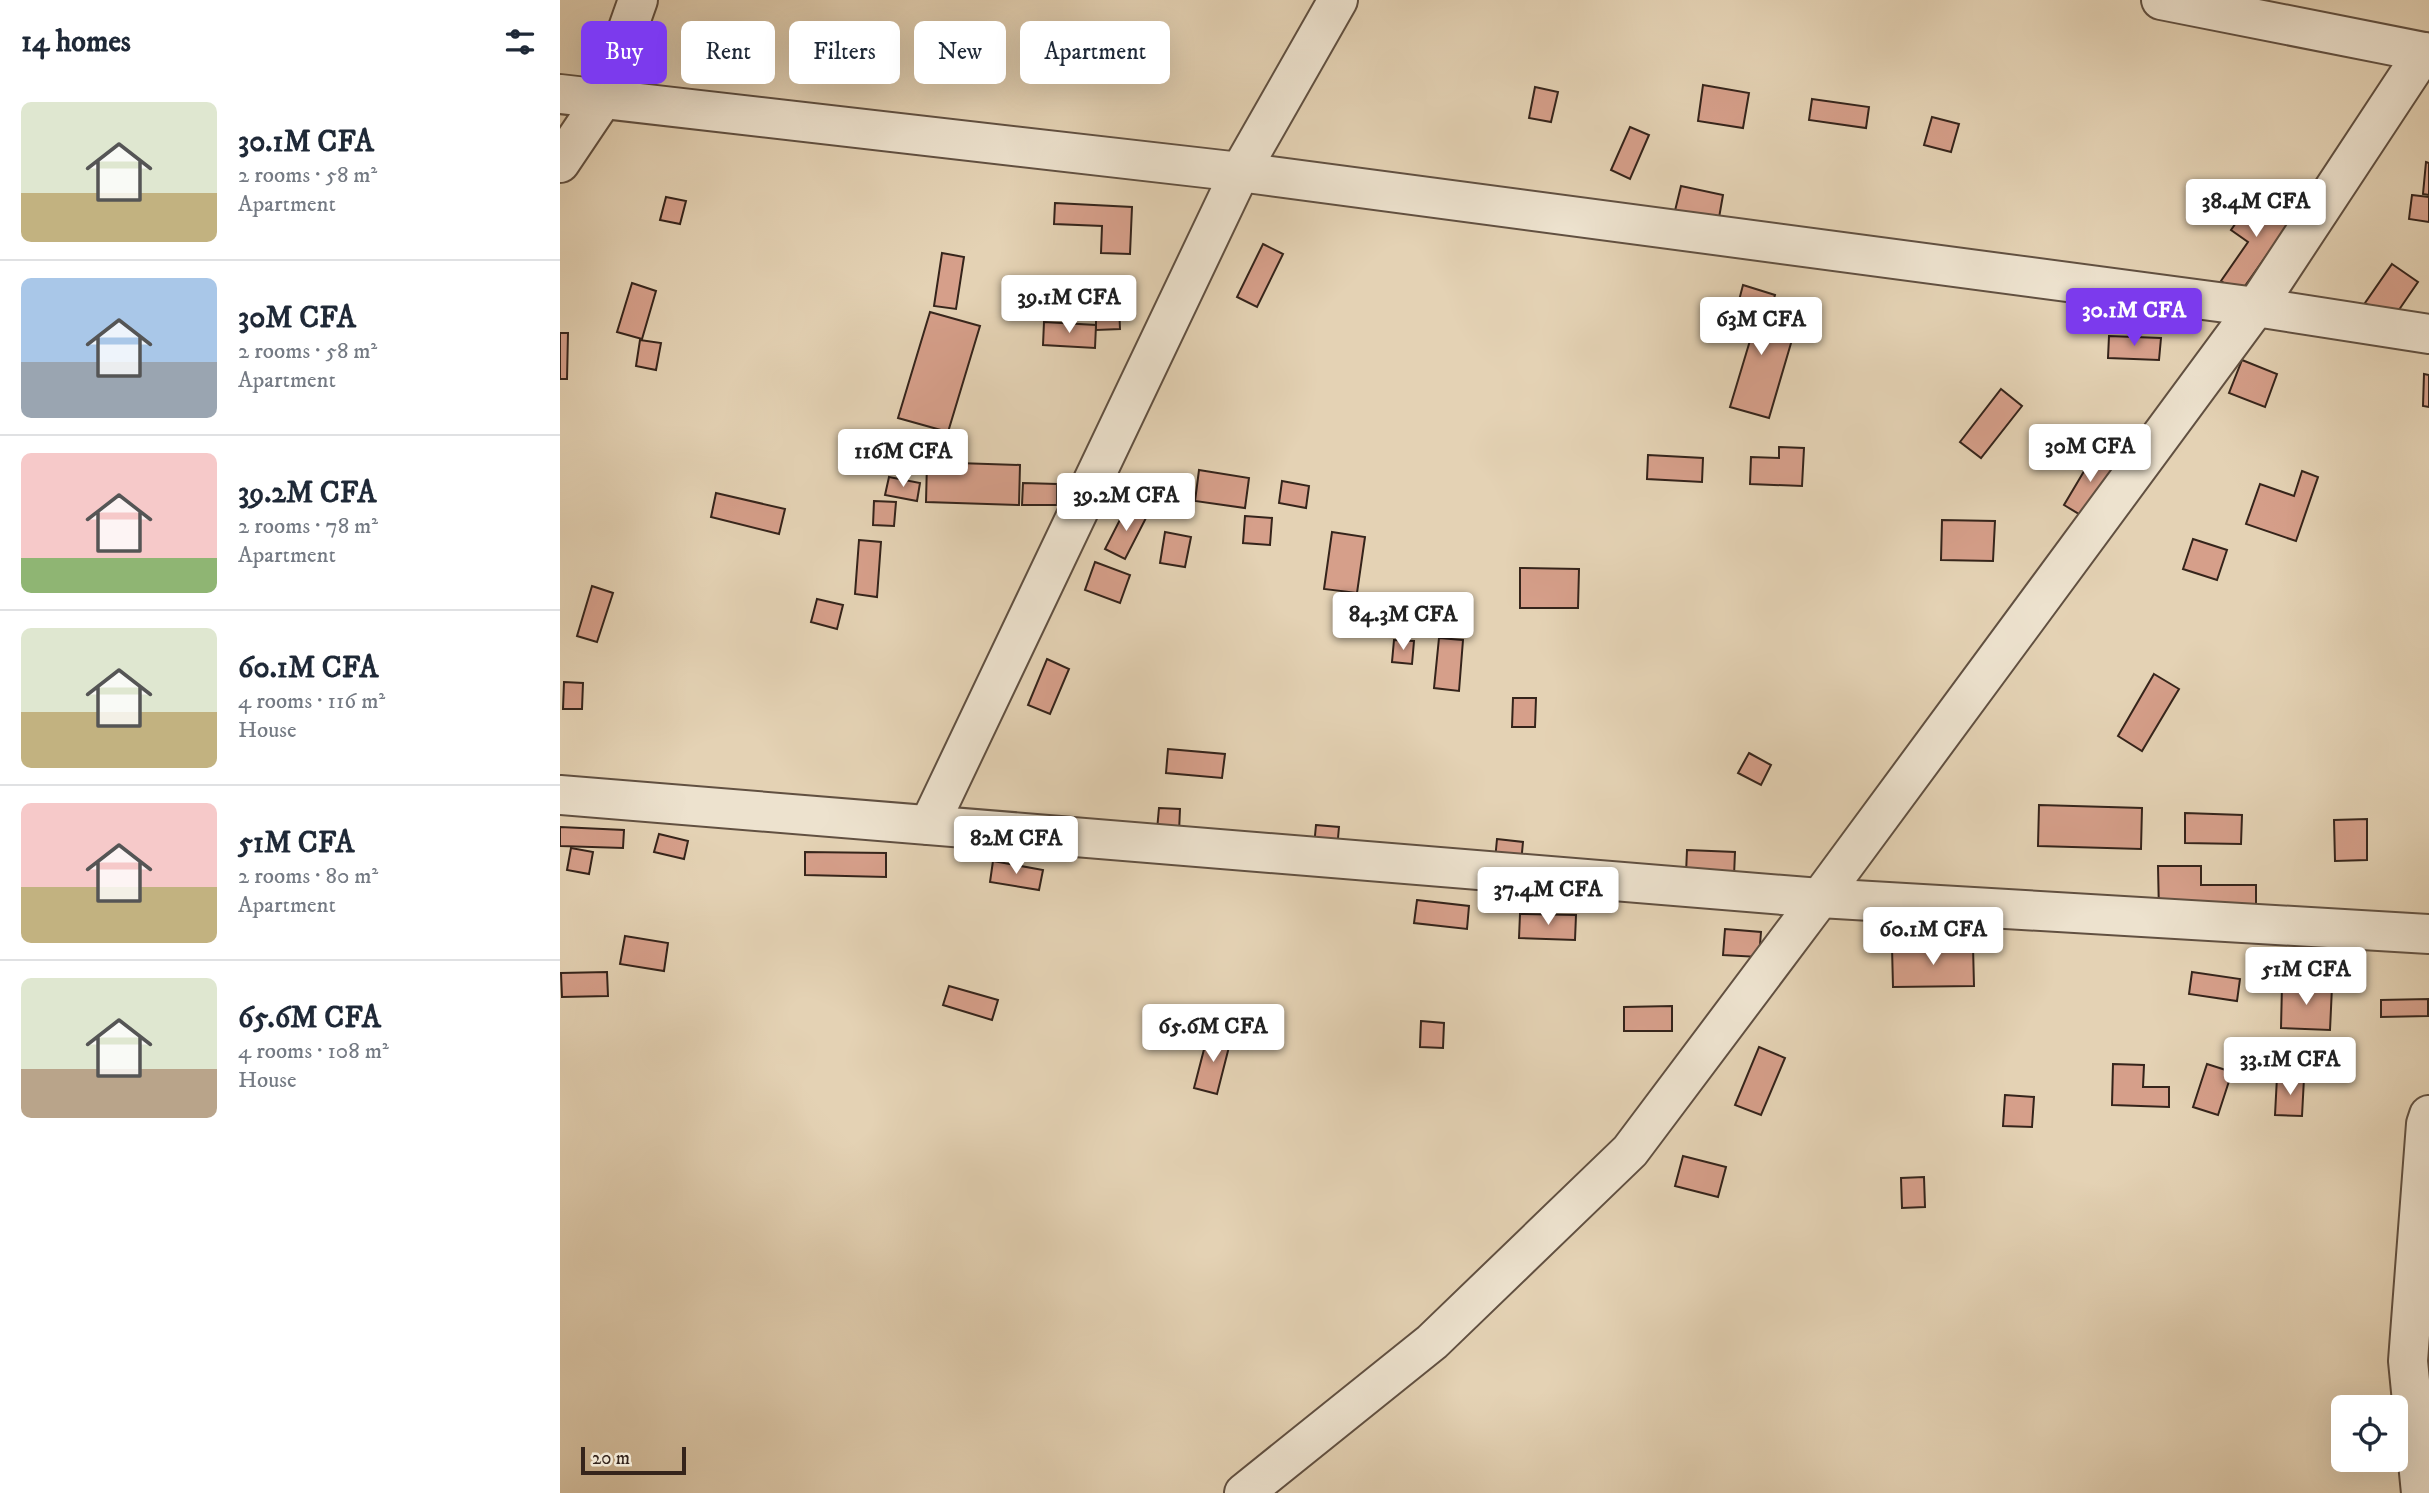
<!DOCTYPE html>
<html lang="en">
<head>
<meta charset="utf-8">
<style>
	:root { --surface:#fff; --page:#f2f2f3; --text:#1f2937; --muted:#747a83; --line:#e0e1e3; --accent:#7c3aed }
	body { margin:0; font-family:"IM FELL DW Pica",serif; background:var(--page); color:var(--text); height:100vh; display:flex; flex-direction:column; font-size:26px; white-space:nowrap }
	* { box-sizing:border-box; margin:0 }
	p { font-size:23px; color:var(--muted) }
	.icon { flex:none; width:38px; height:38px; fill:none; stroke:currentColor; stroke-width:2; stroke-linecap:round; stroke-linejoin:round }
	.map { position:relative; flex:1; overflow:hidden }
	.details { display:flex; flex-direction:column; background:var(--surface); width:560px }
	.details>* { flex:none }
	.banner { position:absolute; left:21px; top:21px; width:665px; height:63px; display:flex; gap:14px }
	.tools { position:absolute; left:1771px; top:1395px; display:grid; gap:14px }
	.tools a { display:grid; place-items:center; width:77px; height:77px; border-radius:10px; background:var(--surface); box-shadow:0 7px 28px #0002; font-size:35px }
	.scale { position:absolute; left:21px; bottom:18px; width:105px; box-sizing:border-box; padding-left:7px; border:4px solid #35241b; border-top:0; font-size:19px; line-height:24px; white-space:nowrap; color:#35241b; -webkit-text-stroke:5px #ede2ce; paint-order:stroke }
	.price { position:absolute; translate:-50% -60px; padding:0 16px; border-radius:7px; background:#fff; color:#222; font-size:23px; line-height:46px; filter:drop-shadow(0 2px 4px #0008) }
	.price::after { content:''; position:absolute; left:50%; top:42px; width:21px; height:16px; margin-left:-10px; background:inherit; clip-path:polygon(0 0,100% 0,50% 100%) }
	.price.active { background:var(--accent); color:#fff }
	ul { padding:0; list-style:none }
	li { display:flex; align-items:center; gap:21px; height:175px; padding:0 21px }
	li+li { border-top:2px solid var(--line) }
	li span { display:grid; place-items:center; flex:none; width:196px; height:140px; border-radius:10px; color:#555 }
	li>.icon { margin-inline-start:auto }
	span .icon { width:84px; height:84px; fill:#fffc; stroke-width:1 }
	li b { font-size:30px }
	h2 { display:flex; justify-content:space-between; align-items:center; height:84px; padding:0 21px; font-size:30px }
	.pill { padding:0 24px; border-radius:10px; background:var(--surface); box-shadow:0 7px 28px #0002; font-size:24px; line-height:63px }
	.pill.active { background:var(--accent); color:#fff }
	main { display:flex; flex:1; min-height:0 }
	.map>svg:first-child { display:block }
	.building { fill:#d69f8a; stroke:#35241b; stroke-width:2 }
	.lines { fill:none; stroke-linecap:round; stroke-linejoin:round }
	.minor-casing { stroke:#615041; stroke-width:42 }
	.minor { stroke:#ede2ce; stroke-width:38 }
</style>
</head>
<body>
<main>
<section class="details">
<h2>14 homes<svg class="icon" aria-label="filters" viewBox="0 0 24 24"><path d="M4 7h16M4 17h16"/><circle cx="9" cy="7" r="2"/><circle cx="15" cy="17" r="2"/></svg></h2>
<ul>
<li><span style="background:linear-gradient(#dfe7d0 65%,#c2b280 0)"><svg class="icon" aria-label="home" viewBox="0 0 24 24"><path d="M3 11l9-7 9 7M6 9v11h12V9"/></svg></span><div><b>30.1M CFA</b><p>2 rooms · 58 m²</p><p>Apartment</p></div></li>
<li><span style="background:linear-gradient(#a9c7e8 60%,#9aa5b1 0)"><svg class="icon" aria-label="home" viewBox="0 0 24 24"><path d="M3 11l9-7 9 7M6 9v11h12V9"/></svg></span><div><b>30M CFA</b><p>2 rooms · 58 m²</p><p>Apartment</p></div></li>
<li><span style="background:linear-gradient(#f6c9c9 75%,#8fb573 0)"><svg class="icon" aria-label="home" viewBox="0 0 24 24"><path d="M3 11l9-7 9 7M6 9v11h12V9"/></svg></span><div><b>39.2M CFA</b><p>2 rooms · 78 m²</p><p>Apartment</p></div></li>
<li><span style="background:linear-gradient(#dfe7d0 60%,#c2b280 0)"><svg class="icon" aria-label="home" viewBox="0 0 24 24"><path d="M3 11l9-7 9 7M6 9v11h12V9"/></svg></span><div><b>60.1M CFA</b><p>4 rooms · 116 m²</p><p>House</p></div></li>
<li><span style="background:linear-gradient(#f6c9c9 60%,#c2b280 0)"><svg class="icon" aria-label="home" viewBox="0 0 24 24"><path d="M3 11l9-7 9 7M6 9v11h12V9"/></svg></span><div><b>51M CFA</b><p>2 rooms · 80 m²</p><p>Apartment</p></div></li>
<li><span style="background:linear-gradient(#dfe7d0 65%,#b9a48a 0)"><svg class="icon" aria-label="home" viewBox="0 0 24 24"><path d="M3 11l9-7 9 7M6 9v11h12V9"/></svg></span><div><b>65.6M CFA</b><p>4 rooms · 108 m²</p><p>House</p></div></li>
</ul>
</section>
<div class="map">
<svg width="1869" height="1493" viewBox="0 0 1869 1493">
	<rect width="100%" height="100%" fill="#e4d2b4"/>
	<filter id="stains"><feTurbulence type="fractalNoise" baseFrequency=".00286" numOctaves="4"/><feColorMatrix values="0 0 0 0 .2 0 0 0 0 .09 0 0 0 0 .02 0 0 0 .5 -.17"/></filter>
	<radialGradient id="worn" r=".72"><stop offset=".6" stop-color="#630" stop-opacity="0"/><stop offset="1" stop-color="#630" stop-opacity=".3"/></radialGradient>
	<g class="building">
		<polygon points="1143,85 1189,93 1183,128 1138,121"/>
		<polygon points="975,87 998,92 991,122 969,118"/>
		<polygon points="1252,99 1309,107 1306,128 1249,120"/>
		<polygon points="1372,117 1399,124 1391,152 1364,145"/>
		<polygon points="1070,127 1089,135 1070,179 1051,170"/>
		<polygon points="1866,162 1869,163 1869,195 1863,194"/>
		<polygon points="1121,186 1163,195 1157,229 1113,219"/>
		<polygon points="1697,193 1733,218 1680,293 1661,281 1688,242 1671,230"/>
		<polygon points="1852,195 1869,197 1869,222 1849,219"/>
		<polygon points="106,197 126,201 120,224 100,220"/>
		<polygon points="495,203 572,207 570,254 541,253 542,226 494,224"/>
		<polygon points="703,244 723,254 697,307 677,297"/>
		<polygon points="382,253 404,257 396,309 374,306"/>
		<polygon points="1832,264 1858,282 1832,320 1805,303"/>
		<polygon points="72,283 96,291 82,339 57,332"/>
		<polygon points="1183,285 1215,295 1207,325 1234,333 1209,418 1170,407 1198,314 1177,308"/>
		<polygon points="536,305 559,305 560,329 536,330"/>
		<polygon points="370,312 420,326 388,432 338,418"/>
		<polygon points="484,322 536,325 535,348 483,345"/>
		<polygon points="0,333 8,333 7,379 0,379"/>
		<polygon points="1549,336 1601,338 1599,360 1548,358"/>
		<polygon points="80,340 101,343 96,370 76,366"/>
		<polygon points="1682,360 1717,374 1705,407 1669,393"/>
		<polygon points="1864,374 1869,375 1869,407 1863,406"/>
		<polygon points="1441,389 1462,406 1421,458 1400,442"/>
		<polygon points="1219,447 1244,448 1242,486 1190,484 1191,457 1219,458"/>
		<polygon points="1536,451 1556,462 1524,517 1504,505"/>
		<polygon points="1088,455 1143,458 1142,482 1087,479"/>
		<polygon points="367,462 460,465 459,505 366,502"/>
		<polygon points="639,470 689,478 685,508 635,501"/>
		<polygon points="1742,471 1758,477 1736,541 1686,524 1700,484 1734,496"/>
		<polygon points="329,477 360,483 357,501 325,495"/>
		<polygon points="722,481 749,486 746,508 719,503"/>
		<polygon points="463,483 497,484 497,505 462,505"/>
		<polygon points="156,493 225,509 219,534 151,517"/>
		<polygon points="314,501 336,502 334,526 313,525"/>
		<polygon points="567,506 587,516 565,559 545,549"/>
		<polygon points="685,516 712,518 710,545 683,543"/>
		<polygon points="1382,520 1435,521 1433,561 1381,560"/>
		<polygon points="605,532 631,537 625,567 600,563"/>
		<polygon points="772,532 805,537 797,593 764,589"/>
		<polygon points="1633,539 1667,550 1657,580 1623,569"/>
		<polygon points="299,540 321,542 317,597 295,594"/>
		<polygon points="535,562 570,575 560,603 525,590"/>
		<polygon points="960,568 1019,569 1018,608 960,608"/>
		<polygon points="32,586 53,593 37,642 17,636"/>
		<polygon points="257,599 283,605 277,629 251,622"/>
		<polygon points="796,606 858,615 855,636 793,627"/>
		<polygon points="879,638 903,640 899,691 874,688"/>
		<polygon points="834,640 854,641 852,664 832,662"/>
		<polygon points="487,659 509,669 490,714 468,705"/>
		<polygon points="1594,674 1619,689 1582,751 1558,736"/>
		<polygon points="4,682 23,683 22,709 3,709"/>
		<polygon points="953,698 976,698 975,727 952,727"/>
		<polygon points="608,749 665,754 662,778 606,773"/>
		<polygon points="1189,753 1211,765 1201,785 1178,773"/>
		<polygon points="1479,805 1582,808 1581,849 1478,846"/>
		<polygon points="599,808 620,809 619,832 597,830"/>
		<polygon points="1625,813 1682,815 1681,844 1625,843"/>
		<polygon points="1807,819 1807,860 1775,861 1774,820"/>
		<polygon points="756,825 779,827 777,849 754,846"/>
		<polygon points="0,827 64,830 63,848 0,846"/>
		<polygon points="99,834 128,841 124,859 94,852"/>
		<polygon points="937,839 963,842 961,863 935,860"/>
		<polygon points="11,848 33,852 29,874 7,870"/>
		<polygon points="1127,850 1175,852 1174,876 1126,874"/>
		<polygon points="245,852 326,853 326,877 245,875"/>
		<polygon points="433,861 483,870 479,890 430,882"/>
		<polygon points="1598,866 1641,866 1641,885 1696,885 1696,912 1599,913"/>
		<polygon points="857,900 909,906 907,929 854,923"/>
		<polygon points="960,914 1016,915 1015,940 959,938"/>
		<polygon points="1165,929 1201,932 1199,957 1163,955"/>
		<polygon points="65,936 108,943 104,971 60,964"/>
		<polygon points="1413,946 1414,986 1333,987 1332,947"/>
		<polygon points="47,972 48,996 2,997 1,973"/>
		<polygon points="1632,972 1680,979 1677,1001 1629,994"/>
		<polygon points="1722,985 1772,987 1770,1030 1721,1028"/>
		<polygon points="389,986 438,1000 432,1020 383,1005"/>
		<polygon points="1868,999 1868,1016 1821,1017 1821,1000"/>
		<polygon points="1112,1006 1112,1031 1064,1031 1064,1007"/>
		<polygon points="861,1021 884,1023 883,1048 860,1047"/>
		<polygon points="648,1034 671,1039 657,1094 634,1088"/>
		<polygon points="1199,1047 1225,1058 1201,1115 1175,1105"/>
		<polygon points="1553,1064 1584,1065 1583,1087 1609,1087 1609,1107 1552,1105"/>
		<polygon points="1647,1064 1672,1072 1658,1115 1633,1107"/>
		<polygon points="1717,1077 1744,1078 1742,1116 1715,1115"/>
		<polygon points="1445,1095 1474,1097 1472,1127 1443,1126"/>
		<polygon points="1123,1156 1166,1167 1158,1197 1115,1186"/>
		<polygon points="1364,1177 1365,1207 1342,1208 1341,1178"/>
	</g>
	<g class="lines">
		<g class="minor-casing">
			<g id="minor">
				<polyline points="1601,0 1869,53"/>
				<polyline points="0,94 680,172 1696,307 1869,334"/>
				<polyline points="0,163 43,99 78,0"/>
				<polyline points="0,795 1260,898 1869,934"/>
				<polyline points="369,825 680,172 778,0"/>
				<polyline points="684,1493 872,1342 1070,1151 1260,898 1696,307 1864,52"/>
				<polyline points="1861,1493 1848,1361 1866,1124 1869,1115"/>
			</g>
		</g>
		<use href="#minor" class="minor"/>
	</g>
	<rect width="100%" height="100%" filter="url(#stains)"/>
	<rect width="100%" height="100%" fill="url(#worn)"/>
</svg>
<div class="tools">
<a><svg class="icon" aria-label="locate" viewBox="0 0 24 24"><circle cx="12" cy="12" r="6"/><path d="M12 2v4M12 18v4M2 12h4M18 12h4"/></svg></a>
</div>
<div class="scale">20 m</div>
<b class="price" style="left:1696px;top:239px">38.4M CFA</b>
<b class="price" style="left:509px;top:335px">39.1M CFA</b>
<b class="price active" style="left:1574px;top:348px">30.1M CFA</b>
<b class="price" style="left:1201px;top:357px">63M CFA</b>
<b class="price" style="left:1530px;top:484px">30M CFA</b>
<b class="price" style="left:343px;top:489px">116M CFA</b>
<b class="price" style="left:566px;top:533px">39.2M CFA</b>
<b class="price" style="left:843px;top:652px">84.3M CFA</b>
<b class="price" style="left:456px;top:876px">82M CFA</b>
<b class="price" style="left:988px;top:927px">37.4M CFA</b>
<b class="price" style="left:1373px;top:967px">60.1M CFA</b>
<b class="price" style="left:1746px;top:1007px">51M CFA</b>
<b class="price" style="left:653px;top:1064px">65.6M CFA</b>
<b class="price" style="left:1730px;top:1097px">33.1M CFA</b>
<div class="banner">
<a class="pill active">Buy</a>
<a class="pill">Rent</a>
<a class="pill">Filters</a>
<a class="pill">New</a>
<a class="pill">Apartment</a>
</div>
</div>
</main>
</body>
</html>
